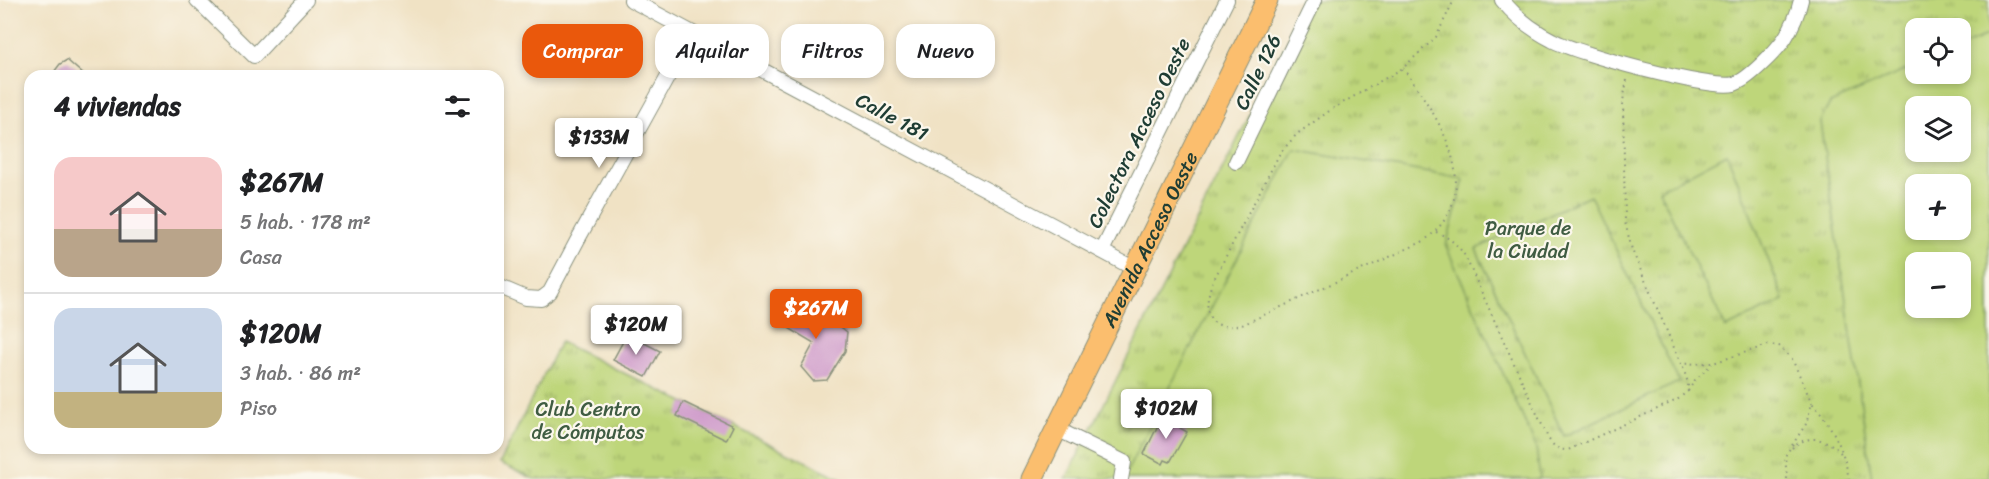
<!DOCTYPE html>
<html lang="es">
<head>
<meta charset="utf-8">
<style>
	:root { --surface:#fff; --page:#f6f6f6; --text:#202124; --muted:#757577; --line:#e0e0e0; --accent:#ea580c }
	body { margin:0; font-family:Sriracha,sans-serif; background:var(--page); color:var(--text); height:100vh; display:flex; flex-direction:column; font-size:22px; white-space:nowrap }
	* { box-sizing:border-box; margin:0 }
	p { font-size:20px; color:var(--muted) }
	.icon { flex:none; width:33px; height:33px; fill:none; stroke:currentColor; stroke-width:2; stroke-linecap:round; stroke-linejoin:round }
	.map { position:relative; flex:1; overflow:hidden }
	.panel { position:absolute; left:24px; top:70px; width:480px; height:384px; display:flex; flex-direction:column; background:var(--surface); border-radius:18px; box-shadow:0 3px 9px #0003 }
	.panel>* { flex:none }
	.top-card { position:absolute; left:522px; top:24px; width:570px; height:54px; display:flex; gap:12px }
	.controls { position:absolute; left:1905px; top:18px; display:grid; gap:12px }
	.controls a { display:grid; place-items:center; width:66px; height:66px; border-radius:12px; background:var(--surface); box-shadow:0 3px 9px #0003; font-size:30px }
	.price { position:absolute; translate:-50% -51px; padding:0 14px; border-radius:6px; background:#fff; color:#222; font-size:20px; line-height:39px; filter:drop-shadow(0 2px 3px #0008) }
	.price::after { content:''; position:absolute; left:50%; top:36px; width:18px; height:14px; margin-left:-9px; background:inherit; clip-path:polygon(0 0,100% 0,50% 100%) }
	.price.current { background:var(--accent); color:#fff }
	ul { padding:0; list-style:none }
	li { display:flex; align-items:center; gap:18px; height:150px; padding:0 30px }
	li+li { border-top:2px solid var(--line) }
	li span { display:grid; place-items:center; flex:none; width:168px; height:120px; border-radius:18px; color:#555 }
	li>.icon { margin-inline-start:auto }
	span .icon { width:72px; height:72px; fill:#fffc; stroke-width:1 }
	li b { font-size:26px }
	h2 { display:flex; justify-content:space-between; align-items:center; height:72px; padding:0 30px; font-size:26px }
	.tag { padding:0 21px; border-radius:18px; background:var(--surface); box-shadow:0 3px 9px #0003; font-size:21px; line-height:54px }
	.tag.current { background:var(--accent); color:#fff }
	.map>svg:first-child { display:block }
	.grass { fill:url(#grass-tufts); stroke:#6e8a57; stroke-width:1.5; fill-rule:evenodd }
	.garden { fill:#bed67a; stroke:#6e8a57; stroke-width:1.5; fill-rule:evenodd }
	.building { fill:#cf9bcb }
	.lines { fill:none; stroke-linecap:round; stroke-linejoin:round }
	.minor-casing { stroke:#88907c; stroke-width:16 }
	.highway-casing { stroke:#88907c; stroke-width:23 }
	.path { stroke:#88907c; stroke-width:2; stroke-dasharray:1.5 4.5; stroke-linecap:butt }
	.minor { stroke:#fff; stroke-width:14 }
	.highway { stroke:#fbbe6e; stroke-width:21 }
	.labels { text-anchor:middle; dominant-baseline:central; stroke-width:4.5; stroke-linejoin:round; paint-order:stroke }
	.street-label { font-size:20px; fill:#1f3d34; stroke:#fbf7ec }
	.park-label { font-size:20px; fill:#3f5c42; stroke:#fbf7ec }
</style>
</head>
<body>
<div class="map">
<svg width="1989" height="479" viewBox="0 0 1989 479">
	<defs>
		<pattern id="grass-tufts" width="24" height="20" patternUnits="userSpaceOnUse" patternTransform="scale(1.5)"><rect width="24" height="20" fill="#bed67a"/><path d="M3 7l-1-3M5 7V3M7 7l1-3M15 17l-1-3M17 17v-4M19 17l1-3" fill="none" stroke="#9aaf65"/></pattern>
	</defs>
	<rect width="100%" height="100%" fill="#fbf7ec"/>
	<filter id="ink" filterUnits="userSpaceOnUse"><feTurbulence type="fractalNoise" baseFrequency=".0167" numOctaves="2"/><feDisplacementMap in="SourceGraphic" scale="12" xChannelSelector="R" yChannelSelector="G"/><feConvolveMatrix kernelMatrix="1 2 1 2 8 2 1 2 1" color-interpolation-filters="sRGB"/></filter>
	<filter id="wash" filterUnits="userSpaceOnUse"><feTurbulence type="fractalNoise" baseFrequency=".008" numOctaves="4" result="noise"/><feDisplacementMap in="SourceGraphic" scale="24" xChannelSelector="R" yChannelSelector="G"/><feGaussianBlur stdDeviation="1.35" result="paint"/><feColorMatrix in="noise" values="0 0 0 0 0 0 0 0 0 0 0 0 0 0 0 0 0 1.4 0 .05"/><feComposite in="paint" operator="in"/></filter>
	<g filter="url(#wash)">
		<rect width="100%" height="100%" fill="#f0e2c4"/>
		<g class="grass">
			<path d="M1308,0H1989V479H1066ZM1916,28H1960V74H1916ZM1916,106H1960V152H1916ZM1916,184H1960V230H1916ZM1916,262H1960V308H1916Z"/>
			<polygon points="560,342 842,479 534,479 500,463"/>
		</g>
		<g class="garden">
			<path d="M1989,35V479H1872L1820,122L1830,103L1915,66L1916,74H1960L1961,47ZM1960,106V152H1916V106ZM1916,184H1960V230H1916ZM1960,262V308H1916V262Z"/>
			<polygon points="1294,149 1464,179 1446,246 1536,447 1540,479 1123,479 1171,385"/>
			<polygon points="1727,154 1784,300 1726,328 1659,190"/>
			<polygon points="1590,195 1679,382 1564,436 1476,249"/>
		</g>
		<g id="blocks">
			<g class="building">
				<polygon points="67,60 85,76 51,76 60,64"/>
				<polygon points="783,303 795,304 826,324 837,324 847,332 845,351 827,380 813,381 801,367 814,343 782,324 777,312"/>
				<polygon points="627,334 660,351 646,377 613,360"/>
				<polygon points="683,402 733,426 726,440 677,416"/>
				<polygon points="1164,413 1183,423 1180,428 1187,432 1170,462 1165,460 1163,464 1144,454"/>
			</g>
		</g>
	</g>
	<g filter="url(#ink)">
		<use href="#blocks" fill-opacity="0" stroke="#88907c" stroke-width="1.5"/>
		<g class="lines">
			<g class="minor-casing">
				<g id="minor">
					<polyline points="197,0 254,56 306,0"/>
					<polyline points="631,0 1135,269"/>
					<path d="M1502,0C1515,16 1534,31 1552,40C1578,54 1710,90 1734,84C1748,80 1777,50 1785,38C1792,27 1798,13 1801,0"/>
					<polyline points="1236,162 1315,0"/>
					<polyline points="1102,251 1227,0"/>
					<polyline points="498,286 526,298 541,299 550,292 577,241 692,33"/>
					<polyline points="1057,429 1124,462 1121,479"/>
				</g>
			</g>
			<g class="highway-casing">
				<g id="highway">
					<path id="s1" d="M1032,479L1267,0"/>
				</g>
			</g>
			<g class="path">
				<path d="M1403,68C1439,118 1491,194 1422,242L1242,325C1207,332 1202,312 1212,283L1280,153L1297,134L1332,109L1403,68L1436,37L1454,0"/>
				<polyline points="1627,80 1623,101 1625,222 1632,250 1681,364 1713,363 1768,345 1779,346 1792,359 1812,403"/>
				<path d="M1436,232C1450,238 1457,244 1465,256L1548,438C1554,447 1557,450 1568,450L1677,400L1688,391V383L1682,364"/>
				<polyline points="1688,391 1695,380 1712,364"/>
				<path d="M1792,448C1809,432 1831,439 1843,456"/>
				<path d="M1787,479L1785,456L1806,424L1812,403C1833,427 1843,447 1849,479"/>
			</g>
			<use href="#minor" class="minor"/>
			<use href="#highway" class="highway"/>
		</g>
	</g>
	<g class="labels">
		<g class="street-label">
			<text transform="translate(1258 72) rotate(-64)">Calle 126</text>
			<text transform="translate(892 117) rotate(28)">Calle 181</text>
			<text transform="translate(1139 133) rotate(-64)">Colectora Acceso Oeste</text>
			<text stroke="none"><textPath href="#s1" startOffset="267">Avenida Acceso Oeste</textPath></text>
		</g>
		<g class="park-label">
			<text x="1528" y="228">Parque de<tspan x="1528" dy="23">la Ciudad</tspan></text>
			<text x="588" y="409">Club Centro<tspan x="588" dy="23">de Cómputos</tspan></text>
		</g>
	</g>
</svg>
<div class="controls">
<a><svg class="icon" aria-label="locate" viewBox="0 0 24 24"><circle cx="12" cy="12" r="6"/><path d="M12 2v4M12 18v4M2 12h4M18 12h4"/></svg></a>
<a><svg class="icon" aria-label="layers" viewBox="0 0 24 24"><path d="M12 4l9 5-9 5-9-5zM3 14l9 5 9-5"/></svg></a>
<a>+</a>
<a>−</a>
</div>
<b class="price" style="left:599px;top:169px">$133M</b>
<b class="price current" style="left:816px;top:340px">$267M</b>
<b class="price" style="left:636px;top:356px">$120M</b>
<b class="price" style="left:1166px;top:440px">$102M</b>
<div class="top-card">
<a class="tag current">Comprar</a>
<a class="tag">Alquilar</a>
<a class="tag">Filtros</a>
<a class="tag">Nuevo</a>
</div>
<section class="panel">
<h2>4 viviendas<svg class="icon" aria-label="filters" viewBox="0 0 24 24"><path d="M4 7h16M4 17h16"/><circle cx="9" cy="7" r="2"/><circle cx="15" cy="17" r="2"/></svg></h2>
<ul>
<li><span style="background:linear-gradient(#f6c9c9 60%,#b9a48a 0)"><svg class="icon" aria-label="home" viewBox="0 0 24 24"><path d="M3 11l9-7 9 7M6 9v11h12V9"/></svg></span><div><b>$267M</b><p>5 hab. · 178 m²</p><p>Casa</p></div></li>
<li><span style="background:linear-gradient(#c9d6e8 70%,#c2b280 0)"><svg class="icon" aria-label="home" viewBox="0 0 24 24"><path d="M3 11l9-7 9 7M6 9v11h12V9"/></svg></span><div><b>$120M</b><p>3 hab. · 86 m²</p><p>Piso</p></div></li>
</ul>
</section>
</div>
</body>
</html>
